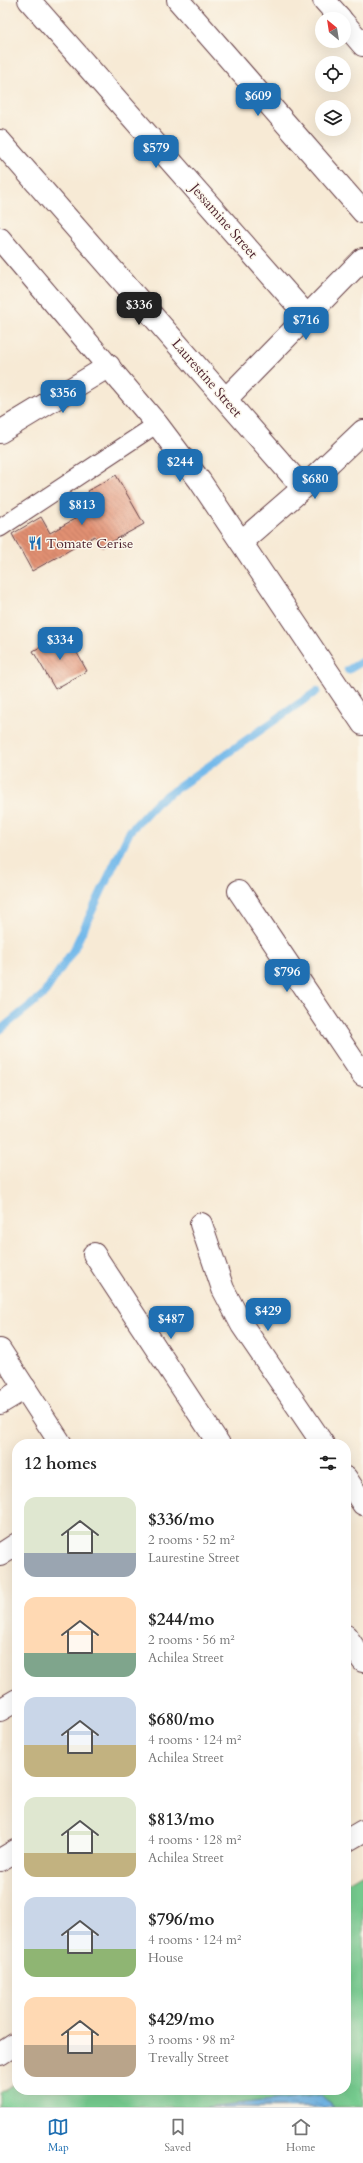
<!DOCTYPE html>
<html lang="en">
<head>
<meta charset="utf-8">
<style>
	:root { --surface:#fff; --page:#f6f6f6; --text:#222; --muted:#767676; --line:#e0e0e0; --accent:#1f6fb2 }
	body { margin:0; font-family:Cardo,serif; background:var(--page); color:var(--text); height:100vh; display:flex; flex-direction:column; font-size:15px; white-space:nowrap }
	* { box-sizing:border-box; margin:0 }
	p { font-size:13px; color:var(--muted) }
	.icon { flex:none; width:22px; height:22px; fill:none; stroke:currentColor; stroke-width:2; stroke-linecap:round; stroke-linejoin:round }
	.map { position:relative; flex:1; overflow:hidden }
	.drawer { position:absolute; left:12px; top:1439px; width:339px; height:656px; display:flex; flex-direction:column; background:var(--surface); border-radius:16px; box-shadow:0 4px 16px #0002 }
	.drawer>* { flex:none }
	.needle { width:26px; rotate:330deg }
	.tools { position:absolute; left:315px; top:12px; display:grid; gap:8px }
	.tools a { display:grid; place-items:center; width:36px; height:36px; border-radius:50%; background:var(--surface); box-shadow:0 4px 16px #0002; font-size:20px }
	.price { position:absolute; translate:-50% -34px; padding:0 9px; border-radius:8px; background:var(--accent); color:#fff; font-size:13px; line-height:26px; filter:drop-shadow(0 1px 2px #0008) }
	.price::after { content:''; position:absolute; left:50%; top:24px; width:12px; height:9px; margin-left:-6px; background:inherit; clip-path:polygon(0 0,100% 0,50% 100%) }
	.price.active { background:#222; color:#fff }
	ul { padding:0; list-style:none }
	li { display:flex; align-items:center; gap:12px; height:100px; padding:0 12px }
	li span { display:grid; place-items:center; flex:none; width:112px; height:80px; border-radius:12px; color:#555 }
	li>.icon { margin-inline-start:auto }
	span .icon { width:48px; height:48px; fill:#fffc; stroke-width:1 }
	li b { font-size:17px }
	h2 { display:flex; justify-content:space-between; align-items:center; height:48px; padding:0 12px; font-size:17px }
	.tab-bar { display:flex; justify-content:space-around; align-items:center; height:56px; border-top:1px solid var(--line); background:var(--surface); font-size:11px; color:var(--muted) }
	.tab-bar a { display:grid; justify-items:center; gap:2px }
	.tab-bar .active { color:var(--accent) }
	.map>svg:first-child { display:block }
	.pitch { fill:#76cc8f; stroke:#60765d }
	.water { fill:url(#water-ripples); stroke:#5e6c8a }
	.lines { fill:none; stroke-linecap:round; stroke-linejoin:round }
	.stream { stroke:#73b9ea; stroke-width:8 }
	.building { fill:url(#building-back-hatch) }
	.service-casing { stroke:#643d44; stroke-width:19 }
	.minor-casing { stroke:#643d44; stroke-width:24 }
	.tertiary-casing { stroke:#643d44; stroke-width:24 }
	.service { stroke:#fff; stroke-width:17 }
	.minor { stroke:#fff; stroke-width:22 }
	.tertiary { stroke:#fff; stroke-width:22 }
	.labels { text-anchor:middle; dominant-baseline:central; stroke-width:3; stroke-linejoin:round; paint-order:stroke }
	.street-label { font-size:14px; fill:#4a1f2b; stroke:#fbf7ec }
	.poi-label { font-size:14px; fill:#4a1f2b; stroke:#fbf7ec; text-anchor:start }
</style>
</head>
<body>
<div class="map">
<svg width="363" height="2107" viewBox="0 0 363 2107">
	<defs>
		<pattern id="water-ripples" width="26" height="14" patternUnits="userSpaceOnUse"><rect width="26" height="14" fill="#73b9ea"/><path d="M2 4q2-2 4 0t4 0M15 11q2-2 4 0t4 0" fill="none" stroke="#6096be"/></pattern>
		<pattern id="building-back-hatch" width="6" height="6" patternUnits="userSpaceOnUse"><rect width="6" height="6" fill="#e19072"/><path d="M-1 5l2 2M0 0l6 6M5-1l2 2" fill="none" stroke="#b8755e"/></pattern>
	</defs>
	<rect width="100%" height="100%" fill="#fbf7ec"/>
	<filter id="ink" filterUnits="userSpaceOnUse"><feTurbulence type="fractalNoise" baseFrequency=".025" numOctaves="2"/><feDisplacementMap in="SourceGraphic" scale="8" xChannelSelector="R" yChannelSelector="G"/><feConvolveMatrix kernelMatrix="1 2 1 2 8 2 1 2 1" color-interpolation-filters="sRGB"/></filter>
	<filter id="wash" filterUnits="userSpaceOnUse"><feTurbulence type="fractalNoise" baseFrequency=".012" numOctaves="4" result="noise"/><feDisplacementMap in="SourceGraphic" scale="16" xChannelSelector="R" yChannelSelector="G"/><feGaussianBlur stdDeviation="0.9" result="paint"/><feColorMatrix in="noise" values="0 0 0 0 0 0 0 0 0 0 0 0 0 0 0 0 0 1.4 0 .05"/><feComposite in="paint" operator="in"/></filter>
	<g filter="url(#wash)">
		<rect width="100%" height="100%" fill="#f7ead5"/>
		<polygon class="pitch" points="363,1873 363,2107 0,2107 0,2094 17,2083 17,2090 346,2090 346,1883"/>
		<polygon class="water" points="321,2095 334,2107 206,2107"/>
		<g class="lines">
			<g class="stream">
				<polyline points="348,670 363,661"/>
				<polyline points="0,1030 43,995 74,949 130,831 157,802 317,691"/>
			</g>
		</g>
		<g id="blocks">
			<g class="building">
				<polygon points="116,475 144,524 102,547 95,536 32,571 12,534 41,517 50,533 97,506 88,491"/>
				<polygon points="66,633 87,671 55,689 33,651"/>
			</g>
		</g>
	</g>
	<g filter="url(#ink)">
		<use href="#blocks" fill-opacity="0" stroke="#643d44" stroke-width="1"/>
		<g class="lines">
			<g class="service-casing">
				<polyline id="service" points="0,528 157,424"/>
			</g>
			<g class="minor-casing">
				<g id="minor">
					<polyline points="29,0 307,316"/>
					<polyline points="178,0 363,212"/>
					<polyline points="324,0 341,19"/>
					<polyline points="344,23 363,45"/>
					<polyline points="0,141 303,488"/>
					<polyline points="0,239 157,424 200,481 363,724"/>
					<polyline points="226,399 363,259"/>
					<polyline points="0,432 109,366"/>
					<polyline points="242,541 303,488 363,431"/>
					<polyline points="239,891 363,1075"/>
					<polyline points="201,1224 223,1289 242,1325 323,1444"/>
					<polyline points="94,1254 219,1444"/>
					<polyline points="0,1350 61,1444"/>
					<polyline points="0,1403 25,1388"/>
					<polyline points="346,1478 363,1504"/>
					<polyline points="0,1555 17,1544"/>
					<polyline points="346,1636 363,1661"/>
					<polyline points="0,1710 17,1700"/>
					<polyline points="0,1860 17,1850"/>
				</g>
			</g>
			<g class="tertiary-casing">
				<g id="tertiary">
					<polyline points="346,1841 363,1831"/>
					<polyline points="0,2054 17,2043"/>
				</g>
			</g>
			<use href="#service" class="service"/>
			<use href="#minor" class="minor"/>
			<use href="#tertiary" class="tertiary"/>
		</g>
	</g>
	<defs>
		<g id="restaurant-bare" transform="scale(1.08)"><path d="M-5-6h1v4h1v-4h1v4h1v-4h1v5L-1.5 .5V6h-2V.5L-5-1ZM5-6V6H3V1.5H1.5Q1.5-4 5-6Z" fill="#1f6fb2" stroke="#fbf7ec" stroke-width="2.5" paint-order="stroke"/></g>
	</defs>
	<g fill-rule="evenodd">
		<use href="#restaurant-bare" x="35" y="543"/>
	</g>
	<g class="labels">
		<g class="street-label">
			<text transform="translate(224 221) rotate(49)">Jessamine Street</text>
			<text transform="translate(207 378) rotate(49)">Laurestine Street</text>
		</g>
		<g class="poi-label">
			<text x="46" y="543">Tomate Cerise</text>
		</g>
	</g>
</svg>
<div class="tools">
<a><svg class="needle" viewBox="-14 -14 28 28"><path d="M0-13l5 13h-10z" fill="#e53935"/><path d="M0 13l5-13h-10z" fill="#767676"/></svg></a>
<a><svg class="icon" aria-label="locate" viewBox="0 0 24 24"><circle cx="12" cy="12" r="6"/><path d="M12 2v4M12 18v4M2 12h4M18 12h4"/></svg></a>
<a><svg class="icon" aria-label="layers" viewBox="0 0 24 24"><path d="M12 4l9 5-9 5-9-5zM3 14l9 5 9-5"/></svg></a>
</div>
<b class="price" style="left:258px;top:117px">$609</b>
<b class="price" style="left:156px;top:169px">$579</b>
<b class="price active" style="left:139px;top:326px">$336</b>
<b class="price" style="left:306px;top:341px">$716</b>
<b class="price" style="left:63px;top:414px">$356</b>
<b class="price" style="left:180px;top:483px">$244</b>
<b class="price" style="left:315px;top:500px">$680</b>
<b class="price" style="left:82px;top:526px">$813</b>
<b class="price" style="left:60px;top:661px">$334</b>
<b class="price" style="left:287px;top:993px">$796</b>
<b class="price" style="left:268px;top:1332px">$429</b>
<b class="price" style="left:171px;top:1340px">$487</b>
<section class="drawer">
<h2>12 homes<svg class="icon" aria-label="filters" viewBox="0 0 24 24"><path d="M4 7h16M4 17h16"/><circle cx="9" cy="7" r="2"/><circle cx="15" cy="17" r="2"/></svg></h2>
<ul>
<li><span style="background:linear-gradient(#dfe7d0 70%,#9aa5b1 0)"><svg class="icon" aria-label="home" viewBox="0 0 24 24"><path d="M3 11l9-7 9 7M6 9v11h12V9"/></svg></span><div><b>$336/mo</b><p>2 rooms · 52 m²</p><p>Laurestine Street</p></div></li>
<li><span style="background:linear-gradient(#ffd9b3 70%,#7fa58c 0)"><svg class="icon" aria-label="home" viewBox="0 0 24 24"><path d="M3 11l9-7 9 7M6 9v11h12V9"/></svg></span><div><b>$244/mo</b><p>2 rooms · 56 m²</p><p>Achilea Street</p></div></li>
<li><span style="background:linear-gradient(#c9d6e8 60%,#c2b280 0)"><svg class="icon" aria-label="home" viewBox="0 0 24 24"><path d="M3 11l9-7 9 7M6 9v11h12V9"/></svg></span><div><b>$680/mo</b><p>4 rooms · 124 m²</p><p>Achilea Street</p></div></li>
<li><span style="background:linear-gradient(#dfe7d0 70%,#c2b280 0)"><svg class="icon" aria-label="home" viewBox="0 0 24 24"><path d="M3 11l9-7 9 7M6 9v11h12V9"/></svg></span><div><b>$813/mo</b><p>4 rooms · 128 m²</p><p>Achilea Street</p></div></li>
<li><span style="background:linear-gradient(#c9d6e8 65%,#8fb573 0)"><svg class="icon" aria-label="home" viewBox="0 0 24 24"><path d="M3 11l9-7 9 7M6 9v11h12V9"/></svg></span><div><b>$796/mo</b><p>4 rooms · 124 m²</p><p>House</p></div></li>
<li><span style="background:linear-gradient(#ffd9b3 60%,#b9a48a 0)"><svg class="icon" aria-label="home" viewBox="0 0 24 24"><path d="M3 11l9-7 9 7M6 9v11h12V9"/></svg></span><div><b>$429/mo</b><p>3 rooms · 98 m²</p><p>Trevally Street</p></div></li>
</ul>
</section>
</div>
<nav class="tab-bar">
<a class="active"><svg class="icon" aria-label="map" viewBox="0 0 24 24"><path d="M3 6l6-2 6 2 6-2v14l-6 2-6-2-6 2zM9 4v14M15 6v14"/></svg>Map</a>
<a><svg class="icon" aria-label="saved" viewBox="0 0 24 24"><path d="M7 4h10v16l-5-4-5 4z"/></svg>Saved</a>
<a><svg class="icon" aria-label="home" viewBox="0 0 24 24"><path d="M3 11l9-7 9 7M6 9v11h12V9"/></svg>Home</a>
</nav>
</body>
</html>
